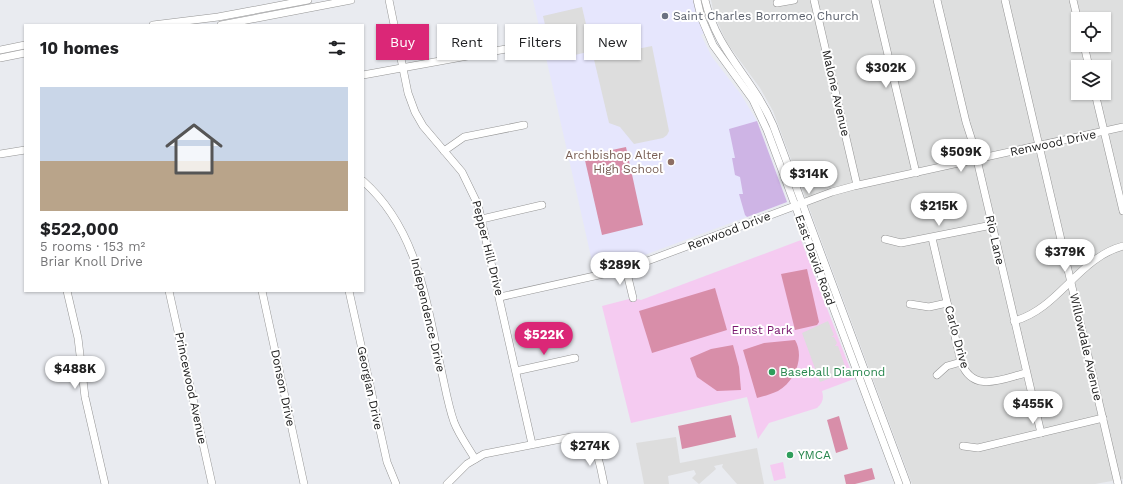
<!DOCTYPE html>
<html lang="en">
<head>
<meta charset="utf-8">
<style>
	:root { --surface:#fff; --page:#f2f2f2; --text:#202124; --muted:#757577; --line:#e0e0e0; --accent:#db2777 }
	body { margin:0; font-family:"Work Sans",sans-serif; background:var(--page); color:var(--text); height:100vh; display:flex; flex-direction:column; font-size:15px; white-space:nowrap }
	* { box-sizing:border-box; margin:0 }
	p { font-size:13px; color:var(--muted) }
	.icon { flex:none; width:22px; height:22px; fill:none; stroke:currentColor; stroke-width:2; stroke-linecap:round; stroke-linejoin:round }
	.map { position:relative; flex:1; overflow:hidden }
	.side { position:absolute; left:24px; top:24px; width:340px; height:268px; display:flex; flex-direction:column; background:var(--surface); border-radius:0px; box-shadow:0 1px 3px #0004 }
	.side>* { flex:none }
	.top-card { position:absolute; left:376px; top:24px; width:380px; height:36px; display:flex; gap:8px }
	.buttons { position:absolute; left:1071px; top:12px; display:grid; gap:8px }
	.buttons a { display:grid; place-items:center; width:40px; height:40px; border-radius:0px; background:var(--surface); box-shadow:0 1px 3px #0004; font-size:20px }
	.price { position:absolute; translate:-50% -34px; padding:0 9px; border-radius:14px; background:#fff; color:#222; font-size:13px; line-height:26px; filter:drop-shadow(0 1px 2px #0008) }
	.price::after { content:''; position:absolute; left:50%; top:24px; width:12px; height:9px; margin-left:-6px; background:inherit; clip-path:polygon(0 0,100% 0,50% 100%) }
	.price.on { background:var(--accent); color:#fff }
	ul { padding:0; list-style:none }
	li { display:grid; align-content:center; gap:8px; height:212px; padding:0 16px }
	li+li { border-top:1px solid var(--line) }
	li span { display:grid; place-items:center; height:124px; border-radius:0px; color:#555 }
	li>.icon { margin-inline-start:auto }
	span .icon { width:72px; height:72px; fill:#fffc; stroke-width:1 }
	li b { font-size:17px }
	h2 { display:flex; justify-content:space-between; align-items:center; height:48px; padding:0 16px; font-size:17px }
	.chip { padding:0 14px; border-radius:0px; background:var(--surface); box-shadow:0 1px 3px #0004; font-size:14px; line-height:36px }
	.chip.on { background:var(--accent); color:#fff }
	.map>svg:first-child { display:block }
	.residential { fill:#dedfdf; fill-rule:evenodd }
	.education { fill:#e6e6fd }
	.grass { fill:#ceb4e5 }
	.park { fill:#f5cbf1 }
	.pitch { fill:#d88ea9 }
	.parking { fill:#ddd }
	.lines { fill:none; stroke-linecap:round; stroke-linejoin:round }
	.minor-casing { stroke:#959595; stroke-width:8 }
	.minor { stroke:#fff; stroke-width:7 }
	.worship-dot { fill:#6b7280; stroke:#fff; stroke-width:1.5 }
	.education-dot { fill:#8d6e63; stroke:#fff; stroke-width:1.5 }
	.leisure-dot { fill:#2e9e5b; stroke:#fff; stroke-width:1.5 }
	.labels { text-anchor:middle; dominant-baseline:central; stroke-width:4; stroke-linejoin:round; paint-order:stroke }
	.worship-label { font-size:12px; fill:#5b616d; stroke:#fff; text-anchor:start }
	.street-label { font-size:12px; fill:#212121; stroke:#fff }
	.education-label { font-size:12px; fill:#785e54; stroke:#fff; text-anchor:end }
	.park-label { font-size:12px; fill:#78166d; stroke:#fff }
	.leisure-label { font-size:12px; fill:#27864d; stroke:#fff; text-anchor:start }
</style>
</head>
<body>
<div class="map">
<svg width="1123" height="484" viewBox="0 0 1123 484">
	<rect width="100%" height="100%" fill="#e9ebf0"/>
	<path class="residential" d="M711,0H1123V479L1095,484H912L773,111L760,88L727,43L714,15ZM1078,19H1104V45H1078ZM1078,67H1104V93H1078Z"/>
	<polygon class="education" points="533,0 697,0 707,32 701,35 712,57 740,93 757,121 787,202 634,259 594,270"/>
	<polygon class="grass" points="757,121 787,202 747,217 745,215 739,194 743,194 740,177 735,175 732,158 735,158 729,129"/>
	<g class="park">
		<path d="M801,240L854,379L822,391C824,398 823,403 817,408L769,423L758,439L747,397L631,423L602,306L633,298L641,300Z"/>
		<polygon points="783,462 786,478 774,481 770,465"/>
	</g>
	<g class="pitch">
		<polygon points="626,147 643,225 602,235 584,156"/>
		<polygon points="807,269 819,322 817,325 795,330 781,274"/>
		<polygon points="715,288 727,330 652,353 639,311"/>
		<path d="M795,340C805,357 795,381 778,391C772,394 764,396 757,398L743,350L764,343Z"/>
		<polygon points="733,345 739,367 741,390 717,391 697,377 690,358 711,349"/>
		<polygon points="731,415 736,437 682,449 678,426"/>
		<polygon points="839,416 848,449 836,453 827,420"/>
		<polygon points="872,468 875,479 855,484 846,484 844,475"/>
	</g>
	<g class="parking">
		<polygon points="582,7 592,50 613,45 642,48 652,46 669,131 667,135 663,138 634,144 620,127 609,123 592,51 553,60 543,16"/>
		<polygon points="828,321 834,335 831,337 834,337 837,343 835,346 838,346 847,372 820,382 802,333"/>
		<polygon points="676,437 680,463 757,448 764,484 737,484 722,467 723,464 714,466 716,469 699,484 692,478 696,474 694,470 668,476 669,484 644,484 636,443"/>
	</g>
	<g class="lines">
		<g class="minor-casing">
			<g id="minor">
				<polyline points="389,0 408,93 415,112 423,126 462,172 478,205 532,444"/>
				<polyline points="697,0 701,17 713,45 753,100 767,130 899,484"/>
				<path d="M705,0C717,52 753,78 773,125L907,484"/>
				<polyline points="814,0 857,185"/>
				<polyline points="875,0 916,173"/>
				<polyline points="937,0 966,122 974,147 1041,433"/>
				<polyline points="1005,0 1118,484"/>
				<polyline points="1073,0 1078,21"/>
				<polyline points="777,3 794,0"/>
				<polyline points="153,25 218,17 308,0"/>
				<polyline points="221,25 351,0"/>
				<polyline points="1084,45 1089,67"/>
				<polyline points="0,50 25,45"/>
				<polyline points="0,58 25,53"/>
				<polyline points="363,75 506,49"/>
				<polyline points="1095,93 1123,211"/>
				<polyline points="444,151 464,137 524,125"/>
				<polyline points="0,154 25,150"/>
				<path d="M363,181C420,231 427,308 443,378C446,392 449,408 454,422C459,435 468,447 475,459"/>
				<polyline points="482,219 542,205"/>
				<path d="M932,238L961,362C973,394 1002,379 1026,373"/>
				<polyline points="885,239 901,243 992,225"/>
				<polyline points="626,269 633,298"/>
				<polyline points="67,291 78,338 85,397 105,484"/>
				<polyline points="169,291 212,484"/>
				<polyline points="262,291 304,484"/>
				<polyline points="349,291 387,462 396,484"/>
				<polyline points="500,297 626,269 832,192 854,186 1123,127"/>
				<polyline points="910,304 929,307 947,303"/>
				<path d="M1014,321C1059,309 1078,258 1123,246"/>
				<polyline points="516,371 575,358"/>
				<polyline points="937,375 947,366 961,362"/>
				<polyline points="963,446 978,448 1103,418"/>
				<path d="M447,484L467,464L484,454L571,437C599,439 599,462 604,484"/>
			</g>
		</g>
		<use href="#minor" class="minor"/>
	</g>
	<circle class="worship-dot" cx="665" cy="16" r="4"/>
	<circle class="education-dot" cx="671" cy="162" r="4"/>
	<g class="leisure-dot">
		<circle cx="772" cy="372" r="4"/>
		<circle cx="790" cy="455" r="4"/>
	</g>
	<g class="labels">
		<g class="worship-label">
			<text x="673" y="16">Saint Charles Borromeo Church</text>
		</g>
		<g class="street-label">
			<text transform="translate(836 93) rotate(77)">Malone Avenue</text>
			<text transform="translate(1053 143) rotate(-12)">Renwood Drive</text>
			<text transform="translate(729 231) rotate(-21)">Renwood Drive</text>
			<text transform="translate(995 240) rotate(77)">Rio Lane</text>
			<text transform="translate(488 248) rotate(76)">Pepper Hill Drive</text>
			<text transform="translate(815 260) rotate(70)">East David Road</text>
			<text transform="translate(428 315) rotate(77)">Independence Drive</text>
			<text transform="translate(957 337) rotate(75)">Carlo Drive</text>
			<text transform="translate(1086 347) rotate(77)">Willowdale Avenue</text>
			<text transform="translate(191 388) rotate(78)">Princewood Avenue</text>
			<text transform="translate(283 388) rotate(78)">Donson Drive</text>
			<text transform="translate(370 388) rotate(78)">Georgian Drive</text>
		</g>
		<g class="education-label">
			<text x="663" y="155">Archbishop Alter<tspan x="663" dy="14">High School</tspan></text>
		</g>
		<g class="park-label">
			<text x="762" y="330">Ernst Park</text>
		</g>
		<g class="leisure-label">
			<text x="780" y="372">Baseball Diamond</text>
			<text x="798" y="455">YMCA</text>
		</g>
	</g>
</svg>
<div class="buttons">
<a><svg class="icon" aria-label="locate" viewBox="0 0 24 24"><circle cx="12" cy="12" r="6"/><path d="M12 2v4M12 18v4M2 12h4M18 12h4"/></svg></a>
<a><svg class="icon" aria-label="layers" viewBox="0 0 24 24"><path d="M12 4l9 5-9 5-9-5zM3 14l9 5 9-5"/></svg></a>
</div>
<b class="price" style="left:886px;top:89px">$302K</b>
<b class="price" style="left:961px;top:173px">$509K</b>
<b class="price" style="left:809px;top:195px">$314K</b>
<b class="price" style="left:939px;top:227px">$215K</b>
<b class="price" style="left:1065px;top:273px">$379K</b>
<b class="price" style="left:620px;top:286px">$289K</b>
<b class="price on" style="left:544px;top:356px">$522K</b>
<b class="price" style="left:75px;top:390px">$488K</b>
<b class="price" style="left:1033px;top:425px">$455K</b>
<b class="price" style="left:590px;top:467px">$274K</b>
<div class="top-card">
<a class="chip on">Buy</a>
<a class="chip">Rent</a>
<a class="chip">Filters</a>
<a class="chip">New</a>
</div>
<section class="side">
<h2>10 homes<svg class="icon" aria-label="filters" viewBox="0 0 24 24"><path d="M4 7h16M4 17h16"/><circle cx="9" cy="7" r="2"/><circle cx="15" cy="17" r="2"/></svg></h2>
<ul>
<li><span style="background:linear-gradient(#c9d6e8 60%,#b9a48a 0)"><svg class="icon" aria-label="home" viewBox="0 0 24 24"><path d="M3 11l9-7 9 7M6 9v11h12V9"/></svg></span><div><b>$522,000</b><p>5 rooms · 153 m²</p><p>Briar Knoll Drive</p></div></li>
</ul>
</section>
</div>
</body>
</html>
